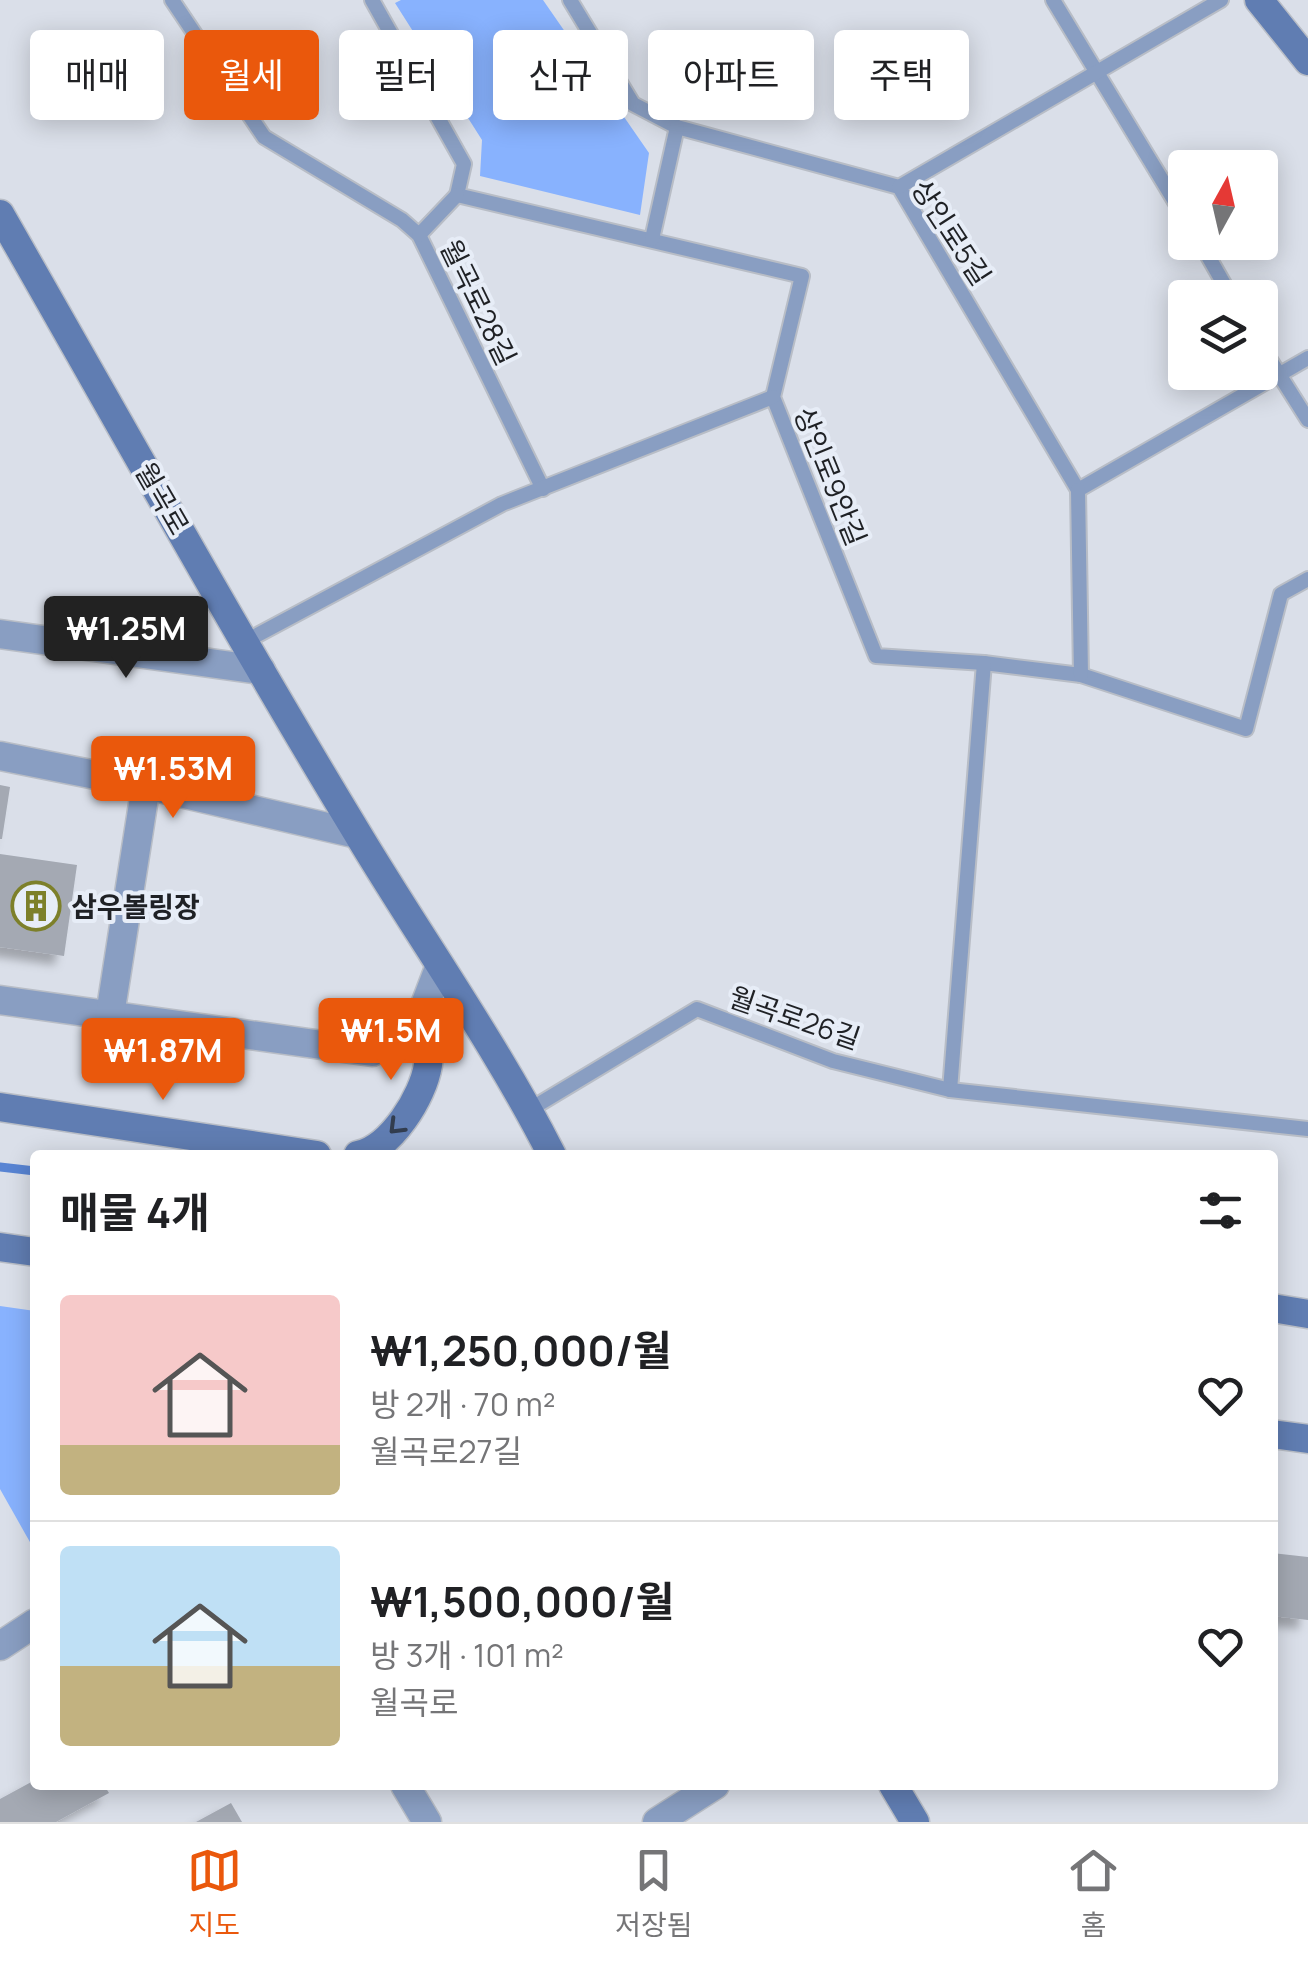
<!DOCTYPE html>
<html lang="ko">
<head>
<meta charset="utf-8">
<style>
	:root { --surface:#fff; --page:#f2f2f2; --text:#202124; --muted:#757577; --line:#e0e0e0; --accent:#ea580c }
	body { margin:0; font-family:Manrope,"Noto Sans KR",sans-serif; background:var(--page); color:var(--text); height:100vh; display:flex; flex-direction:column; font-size:38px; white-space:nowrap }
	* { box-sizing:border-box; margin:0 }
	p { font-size:32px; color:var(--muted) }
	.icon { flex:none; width:55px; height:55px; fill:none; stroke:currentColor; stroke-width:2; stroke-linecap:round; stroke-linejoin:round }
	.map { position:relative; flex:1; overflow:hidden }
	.side { position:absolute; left:30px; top:1150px; width:1248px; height:640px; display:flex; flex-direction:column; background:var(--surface); border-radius:10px; box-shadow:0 5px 25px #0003 }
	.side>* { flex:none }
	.banner { position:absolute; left:30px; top:30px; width:1250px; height:90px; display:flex; gap:20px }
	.needle { width:65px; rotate:8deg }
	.buttons { position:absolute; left:1168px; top:150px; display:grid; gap:20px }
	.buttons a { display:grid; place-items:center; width:110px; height:110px; border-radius:10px; background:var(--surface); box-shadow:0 5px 25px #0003; font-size:50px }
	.price { position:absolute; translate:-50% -85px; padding:0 22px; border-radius:10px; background:var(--accent); color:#fff; font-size:32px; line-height:65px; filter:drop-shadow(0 2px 5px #0008) }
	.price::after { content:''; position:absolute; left:50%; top:60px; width:30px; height:22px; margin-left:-15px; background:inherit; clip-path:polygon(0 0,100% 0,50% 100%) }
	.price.current { background:#222; color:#fff }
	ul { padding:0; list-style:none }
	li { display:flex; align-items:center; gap:30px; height:250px; padding:0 30px }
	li+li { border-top:2px solid var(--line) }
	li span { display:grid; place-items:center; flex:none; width:280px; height:200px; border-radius:10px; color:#555 }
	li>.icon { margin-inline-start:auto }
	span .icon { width:120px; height:120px; fill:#fffc; stroke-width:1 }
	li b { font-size:42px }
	h2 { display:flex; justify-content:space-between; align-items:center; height:120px; padding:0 30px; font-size:42px }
	.chip { padding:0 35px; border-radius:10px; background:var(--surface); box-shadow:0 5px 25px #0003; font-size:35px; line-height:90px }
	.chip.current { background:var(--accent); color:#fff }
	.dock { display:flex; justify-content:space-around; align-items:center; height:140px; border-top:2px solid var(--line); background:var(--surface); font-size:28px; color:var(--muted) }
	.dock a { display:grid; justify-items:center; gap:5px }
	.dock .current { color:var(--accent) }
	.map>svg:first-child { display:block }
	.green { fill:#88b2fe }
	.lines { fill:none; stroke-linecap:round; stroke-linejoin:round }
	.stream { stroke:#5884d3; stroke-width:9 }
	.building { fill:#a4a9b3; filter:url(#shadow) }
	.service-casing { stroke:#b8bdc6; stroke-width:18 }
	.minor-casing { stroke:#b8bdc6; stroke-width:31 }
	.secondary-casing { stroke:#b8bdc6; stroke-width:31 }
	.service { stroke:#899ec2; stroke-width:14 }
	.minor { stroke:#899ec2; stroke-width:28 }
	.secondary { stroke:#607db2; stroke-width:28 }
	.oneway { stroke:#323d4f }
	.labels { text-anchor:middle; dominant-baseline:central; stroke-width:8; stroke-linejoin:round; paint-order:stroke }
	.street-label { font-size:28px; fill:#1f2125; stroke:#e7edf7 }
	.poi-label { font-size:28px; font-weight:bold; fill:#1f2125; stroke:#e7edf7; text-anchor:start }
</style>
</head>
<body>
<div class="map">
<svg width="1308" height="1822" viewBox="0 0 1308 1822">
	<defs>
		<filter id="shadow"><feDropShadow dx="-9" dy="9" stdDeviation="5" flood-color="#0004"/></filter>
	</defs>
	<rect width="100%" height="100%" fill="#dadfe9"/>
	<g class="green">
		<polygon points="401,0 543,0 649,153 640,215 480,176 482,140 395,3"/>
		<polygon points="0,1306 35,1311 35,1551 0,1489"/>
	</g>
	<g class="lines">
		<polyline class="stream" points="0,1167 35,1171"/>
	</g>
	<g class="building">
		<polygon points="0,785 10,787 2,839 0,839"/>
		<polygon points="0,854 77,865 64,956 0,947"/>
		<polygon points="1272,1553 1308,1557 1308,1620 1272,1616"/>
		<polygon points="35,1780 35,1785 104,1785 109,1793 56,1822 0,1822 0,1799"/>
		<polygon points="231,1803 242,1822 196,1822"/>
	</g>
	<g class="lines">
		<g class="service-casing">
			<g id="service">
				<polyline points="172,0 264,137 402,220 419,235 543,489"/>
				<polyline points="372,0 464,164 457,195 802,276 773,397 876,656 984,663 1081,675 1246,729 1281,594 1308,579"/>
				<polyline points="570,0 633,104 677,127 899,187 1078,490 1308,358"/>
				<polyline points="1053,0 1185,218"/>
				<polyline points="899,187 1221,0"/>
				<polyline points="419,235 457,195"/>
				<polyline points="652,239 677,127"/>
				<polyline points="1200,242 1232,298"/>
				<polyline points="1260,344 1308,420"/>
				<polyline points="1078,490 1081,675"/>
				<polyline points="246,641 502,504 773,397"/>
				<polyline points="950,1090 984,663"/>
				<polyline points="529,1110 697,1009 833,1061 950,1090 1308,1129"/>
			</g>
		</g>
		<g class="minor-casing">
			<g id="minor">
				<polyline points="0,634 261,670"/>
				<polyline points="0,756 146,785 357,834"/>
				<polyline points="0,1000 372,1052 420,1018 439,968"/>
				<polyline points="110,1015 146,785"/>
				<polyline points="0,1646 35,1623"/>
				<polyline points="405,1785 427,1822"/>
				<polyline points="657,1822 715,1785"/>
			</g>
		</g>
		<g class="secondary-casing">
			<g id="secondary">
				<polyline points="1259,0 1308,61"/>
				<path d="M0,214C118,420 233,628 356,831C420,938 495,1043 552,1155"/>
				<polyline points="0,1107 317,1155"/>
				<path d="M358,1155C391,1148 423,1097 428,1065C430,1051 422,1032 420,1018"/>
				<polyline points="0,1247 35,1252"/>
				<polyline points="1272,1308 1308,1314"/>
				<polyline points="1272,1434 1308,1439"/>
				<polyline points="893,1785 915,1822"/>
			</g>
		</g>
		<use href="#service" class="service"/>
		<use href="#minor" class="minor"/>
		<use href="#secondary" class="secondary"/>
	</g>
	<defs><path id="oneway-chevron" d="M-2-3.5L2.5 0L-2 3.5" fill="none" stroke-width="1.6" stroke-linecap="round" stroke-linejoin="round" transform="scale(2.5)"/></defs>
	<use class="oneway" href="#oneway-chevron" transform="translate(396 1127) rotate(135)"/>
	<defs>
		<g id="building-ring" transform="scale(2.5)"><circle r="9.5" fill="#e7edf7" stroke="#7d802a" stroke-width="1.5"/><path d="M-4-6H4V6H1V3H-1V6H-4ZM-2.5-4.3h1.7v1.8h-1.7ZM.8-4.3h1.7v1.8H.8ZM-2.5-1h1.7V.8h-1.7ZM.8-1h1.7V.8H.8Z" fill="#7d802a"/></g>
	</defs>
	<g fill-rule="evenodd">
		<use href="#building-ring" x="36" y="906"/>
	</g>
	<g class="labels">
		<g class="street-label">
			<text transform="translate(952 232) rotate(57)">상인로5길</text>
			<text transform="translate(479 302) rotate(64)">월곡로28길</text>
			<text transform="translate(831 476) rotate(68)">상인로9안길</text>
			<text transform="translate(163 498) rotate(60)">월곡로</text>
			<text transform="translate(795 1017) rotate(19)">월곡로26길</text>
		</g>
		<g class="poi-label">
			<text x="71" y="906">삼우볼링장</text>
		</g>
	</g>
</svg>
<div class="buttons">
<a><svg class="needle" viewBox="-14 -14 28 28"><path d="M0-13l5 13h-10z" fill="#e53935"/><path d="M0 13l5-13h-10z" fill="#757577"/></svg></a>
<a><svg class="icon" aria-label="layers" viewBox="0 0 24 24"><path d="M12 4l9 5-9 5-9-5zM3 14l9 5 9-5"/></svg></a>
</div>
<b class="price current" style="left:126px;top:681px">₩1.25M</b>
<b class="price" style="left:173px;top:821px">₩1.53M</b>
<b class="price" style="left:391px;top:1083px">₩1.5M</b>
<b class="price" style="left:163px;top:1103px">₩1.87M</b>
<div class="banner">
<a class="chip">매매</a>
<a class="chip current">월세</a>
<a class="chip">필터</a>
<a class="chip">신규</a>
<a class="chip">아파트</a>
<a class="chip">주택</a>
</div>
<section class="side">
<h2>매물 4개<svg class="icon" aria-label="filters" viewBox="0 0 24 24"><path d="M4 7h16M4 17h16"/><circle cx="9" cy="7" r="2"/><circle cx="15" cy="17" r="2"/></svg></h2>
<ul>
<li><span style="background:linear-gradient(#f6c9c9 75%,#c2b280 0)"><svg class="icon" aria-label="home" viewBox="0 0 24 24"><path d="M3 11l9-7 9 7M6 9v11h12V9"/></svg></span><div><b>₩1,250,000/월</b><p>방 2개 · 70 m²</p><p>월곡로27길</p></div><svg class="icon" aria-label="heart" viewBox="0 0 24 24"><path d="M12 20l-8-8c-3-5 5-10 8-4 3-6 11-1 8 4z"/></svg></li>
<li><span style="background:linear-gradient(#bfe0f5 60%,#c2b280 0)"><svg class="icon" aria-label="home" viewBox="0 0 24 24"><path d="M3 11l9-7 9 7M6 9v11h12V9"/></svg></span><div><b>₩1,500,000/월</b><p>방 3개 · 101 m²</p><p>월곡로</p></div><svg class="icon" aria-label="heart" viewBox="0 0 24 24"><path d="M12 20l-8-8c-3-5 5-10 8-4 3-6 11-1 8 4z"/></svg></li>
</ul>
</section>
</div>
<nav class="dock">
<a class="current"><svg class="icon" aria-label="map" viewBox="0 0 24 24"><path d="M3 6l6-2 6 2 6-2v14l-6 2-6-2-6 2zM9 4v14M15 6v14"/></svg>지도</a>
<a><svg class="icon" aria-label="saved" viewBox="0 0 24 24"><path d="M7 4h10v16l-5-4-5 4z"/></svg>저장됨</a>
<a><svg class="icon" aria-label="home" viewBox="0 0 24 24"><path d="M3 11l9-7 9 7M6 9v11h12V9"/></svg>홈</a>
</nav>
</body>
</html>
